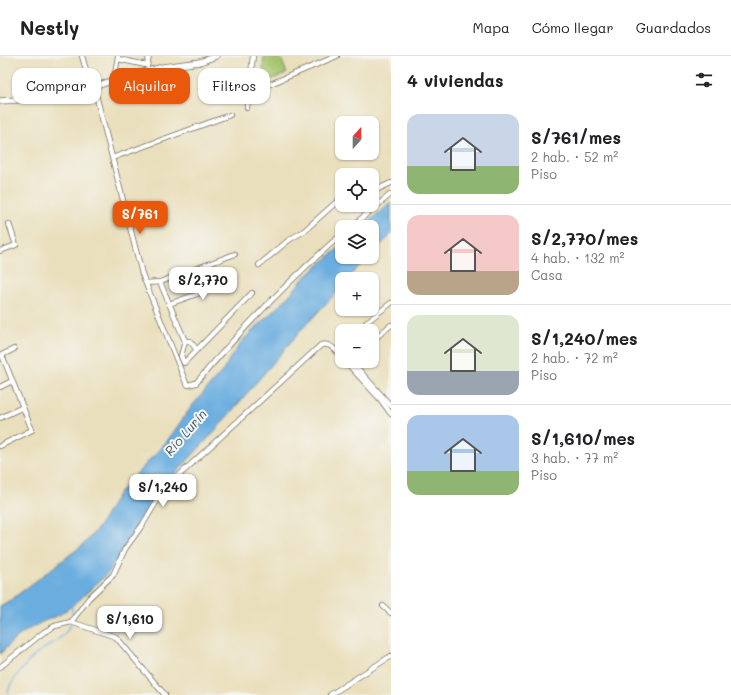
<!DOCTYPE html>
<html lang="es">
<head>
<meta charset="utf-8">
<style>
	:root { --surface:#fff; --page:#f6f6f6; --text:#202124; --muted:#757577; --line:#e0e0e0; --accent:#ea580c }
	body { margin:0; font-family:Mali,sans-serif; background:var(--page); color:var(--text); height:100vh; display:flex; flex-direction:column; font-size:15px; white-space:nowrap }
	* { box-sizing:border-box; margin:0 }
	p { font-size:13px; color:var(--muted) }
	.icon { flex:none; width:22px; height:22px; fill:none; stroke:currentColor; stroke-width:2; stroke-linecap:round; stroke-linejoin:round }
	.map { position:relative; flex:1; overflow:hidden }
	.drawer { display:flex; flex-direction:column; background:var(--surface); width:340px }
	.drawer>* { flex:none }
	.guide { position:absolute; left:12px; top:12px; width:319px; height:36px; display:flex; gap:8px }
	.needle { width:26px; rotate:21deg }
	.buttons { position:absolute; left:335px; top:60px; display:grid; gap:8px }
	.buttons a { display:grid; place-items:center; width:44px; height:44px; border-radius:8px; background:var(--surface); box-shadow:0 1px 3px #0004; font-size:20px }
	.price { position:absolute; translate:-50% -34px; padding:0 9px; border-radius:8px; background:#fff; color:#222; font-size:13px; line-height:26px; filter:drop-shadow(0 1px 2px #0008) }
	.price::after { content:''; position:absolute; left:50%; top:24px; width:12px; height:9px; margin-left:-6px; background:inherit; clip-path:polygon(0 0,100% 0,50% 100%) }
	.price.selected { background:var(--accent); color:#fff }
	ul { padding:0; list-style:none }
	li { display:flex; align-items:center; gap:12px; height:100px; padding:0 16px }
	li+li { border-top:1px solid var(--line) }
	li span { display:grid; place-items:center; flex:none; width:112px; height:80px; border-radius:12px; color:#555 }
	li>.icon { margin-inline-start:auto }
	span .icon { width:48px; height:48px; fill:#fffc; stroke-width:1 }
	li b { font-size:17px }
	h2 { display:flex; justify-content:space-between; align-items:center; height:48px; padding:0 16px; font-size:17px }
	.pill { padding:0 14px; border-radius:12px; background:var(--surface); box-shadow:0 1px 3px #0004; font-size:14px; line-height:36px }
	.pill.selected { background:var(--accent); color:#fff }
	header { display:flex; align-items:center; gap:24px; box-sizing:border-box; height:56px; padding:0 20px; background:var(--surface); border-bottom:1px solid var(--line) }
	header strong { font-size:19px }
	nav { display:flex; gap:22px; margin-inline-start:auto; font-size:14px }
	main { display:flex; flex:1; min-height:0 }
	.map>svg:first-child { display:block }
	.green { fill:#a5c46c; stroke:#68784c }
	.water { fill:#6baddf; stroke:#4b6c85 }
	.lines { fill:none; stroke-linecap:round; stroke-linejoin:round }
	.stream { stroke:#6baddf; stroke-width:1.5 }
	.minor-casing { stroke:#6e6a5e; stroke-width:6 }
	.major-casing { stroke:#6e6a5e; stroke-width:7 }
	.minor { stroke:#fff; stroke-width:4.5 }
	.major { stroke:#fff; stroke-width:5.5 }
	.labels { text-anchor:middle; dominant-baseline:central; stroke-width:4; stroke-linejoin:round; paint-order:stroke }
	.water-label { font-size:13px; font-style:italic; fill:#41586a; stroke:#f6f6f2 }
</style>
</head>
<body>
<header>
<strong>Nestly</strong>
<nav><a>Mapa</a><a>Cómo llegar</a><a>Guardados</a></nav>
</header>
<main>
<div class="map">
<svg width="391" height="639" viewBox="0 0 391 639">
	<rect width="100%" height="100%" fill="#f6f6f2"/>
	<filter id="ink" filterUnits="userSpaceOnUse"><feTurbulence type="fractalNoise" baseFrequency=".025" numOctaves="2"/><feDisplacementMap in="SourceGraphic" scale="8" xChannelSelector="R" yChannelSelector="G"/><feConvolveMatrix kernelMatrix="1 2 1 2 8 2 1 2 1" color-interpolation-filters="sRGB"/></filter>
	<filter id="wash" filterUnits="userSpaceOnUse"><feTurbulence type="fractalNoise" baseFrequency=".012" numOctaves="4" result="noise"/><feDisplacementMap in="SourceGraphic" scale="16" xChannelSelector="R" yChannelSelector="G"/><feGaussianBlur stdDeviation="0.9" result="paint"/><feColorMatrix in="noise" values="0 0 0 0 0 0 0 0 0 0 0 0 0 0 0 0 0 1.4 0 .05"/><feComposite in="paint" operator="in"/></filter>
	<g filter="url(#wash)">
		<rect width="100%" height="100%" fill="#eadfbc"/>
		<polygon class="green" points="268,0 280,0 287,17 262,28 264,1"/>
		<g class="water">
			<polygon points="391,147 391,179 372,197 372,171 362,171"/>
			<polygon points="342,189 342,201 368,201 347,223 342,223 342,229 335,238 302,273 214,376 165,429 135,472 108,517 76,547 59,559 42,566 26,575 16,582 0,598 0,550 12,543 84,488 99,471 118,438 167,385 192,350 224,313 230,302 244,283 286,243 303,223"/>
		</g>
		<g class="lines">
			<g class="stream">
				<polyline points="72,563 72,549"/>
				<path d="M8,639C8,637 8,635 9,633C12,623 31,602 39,596C51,588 66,581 71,567"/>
			</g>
		</g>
	</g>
	<g filter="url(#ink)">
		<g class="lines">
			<g class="minor-casing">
				<g id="minor">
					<polyline points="82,0 88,21 89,32"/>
					<polyline points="118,3 146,9"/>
					<polyline points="147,10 149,0"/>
					<polyline points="114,24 118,0"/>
					<path d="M94,31L142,218L186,327L188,329L196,327C241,274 289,224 342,178"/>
					<polyline points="249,36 256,34 337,0"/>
					<polyline points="247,52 253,0"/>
					<polyline points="112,102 230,59"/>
					<polyline points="372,133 378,133 391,127"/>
					<polyline points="351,171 391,138"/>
					<polyline points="0,195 16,189 9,168"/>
					<polyline points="235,198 160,226 185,285 181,300 184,307 252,237"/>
					<polyline points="259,209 289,184 304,175 342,141"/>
					<polyline points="146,227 160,226"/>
					<polyline points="169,248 231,226"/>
					<polyline points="359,275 368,265 391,247"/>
					<polyline points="185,285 190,285 197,294"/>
					<polyline points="372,285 391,269"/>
					<polyline points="0,300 14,293"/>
					<polyline points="345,305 380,343 391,358"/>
					<polyline points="351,305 391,350"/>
					<polyline points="0,331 12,325"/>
					<polyline points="0,362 23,351"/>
					<polyline points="0,390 32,374 2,299"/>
					<polyline points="383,550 391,557"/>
					<polyline points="71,566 116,581 165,639"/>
					<path d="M0,611L44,576L55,570L71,566L89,542L113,519L125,493L143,468L164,433L321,289C330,286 336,295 342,301"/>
					<polyline points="330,639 391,600"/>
				</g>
			</g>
			<g class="major-casing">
				<polyline id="major" points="0,45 17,44 94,31 114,24 163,11 200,6 216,0"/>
			</g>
			<use href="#minor" class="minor"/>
			<use href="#major" class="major"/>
		</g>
	</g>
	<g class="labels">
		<g class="water-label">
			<text transform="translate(185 376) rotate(-49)">Río Lurín</text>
		</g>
	</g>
</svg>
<div class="buttons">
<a><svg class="needle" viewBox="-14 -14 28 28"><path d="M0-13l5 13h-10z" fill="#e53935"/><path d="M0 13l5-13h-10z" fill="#757577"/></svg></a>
<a><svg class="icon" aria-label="locate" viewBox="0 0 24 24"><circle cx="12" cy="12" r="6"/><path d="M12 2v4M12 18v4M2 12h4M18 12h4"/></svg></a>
<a><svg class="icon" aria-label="layers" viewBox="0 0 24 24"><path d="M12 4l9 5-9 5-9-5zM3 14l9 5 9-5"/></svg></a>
<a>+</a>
<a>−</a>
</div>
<b class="price selected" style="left:140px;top:179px">S/761</b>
<b class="price" style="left:203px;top:245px">S/2,770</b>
<b class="price" style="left:163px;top:452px">S/1,240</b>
<b class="price" style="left:130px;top:584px">S/1,610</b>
<div class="guide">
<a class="pill">Comprar</a>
<a class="pill selected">Alquilar</a>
<a class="pill">Filtros</a>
</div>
</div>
<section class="drawer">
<h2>4 viviendas<svg class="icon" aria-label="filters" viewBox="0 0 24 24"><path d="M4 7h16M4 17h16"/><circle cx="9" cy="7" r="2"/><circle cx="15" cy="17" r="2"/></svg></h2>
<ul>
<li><span style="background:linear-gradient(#c9d6e8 65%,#8fb573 0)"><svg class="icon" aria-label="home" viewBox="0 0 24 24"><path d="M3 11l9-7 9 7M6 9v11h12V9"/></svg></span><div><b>S/761/mes</b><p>2 hab. · 52 m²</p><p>Piso</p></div></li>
<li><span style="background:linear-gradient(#f6c9c9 70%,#b9a48a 0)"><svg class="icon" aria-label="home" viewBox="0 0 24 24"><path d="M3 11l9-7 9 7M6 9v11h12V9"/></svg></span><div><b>S/2,770/mes</b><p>4 hab. · 132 m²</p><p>Casa</p></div></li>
<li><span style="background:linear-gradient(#dfe7d0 70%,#9aa5b1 0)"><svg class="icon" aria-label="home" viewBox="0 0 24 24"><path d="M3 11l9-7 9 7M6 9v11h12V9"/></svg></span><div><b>S/1,240/mes</b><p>2 hab. · 72 m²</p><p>Piso</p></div></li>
<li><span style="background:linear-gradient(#a9c7e8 70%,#8fb573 0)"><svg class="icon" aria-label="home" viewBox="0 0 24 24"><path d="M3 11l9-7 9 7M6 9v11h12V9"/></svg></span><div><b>S/1,610/mes</b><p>3 hab. · 77 m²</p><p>Piso</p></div></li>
</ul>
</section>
</main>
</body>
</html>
